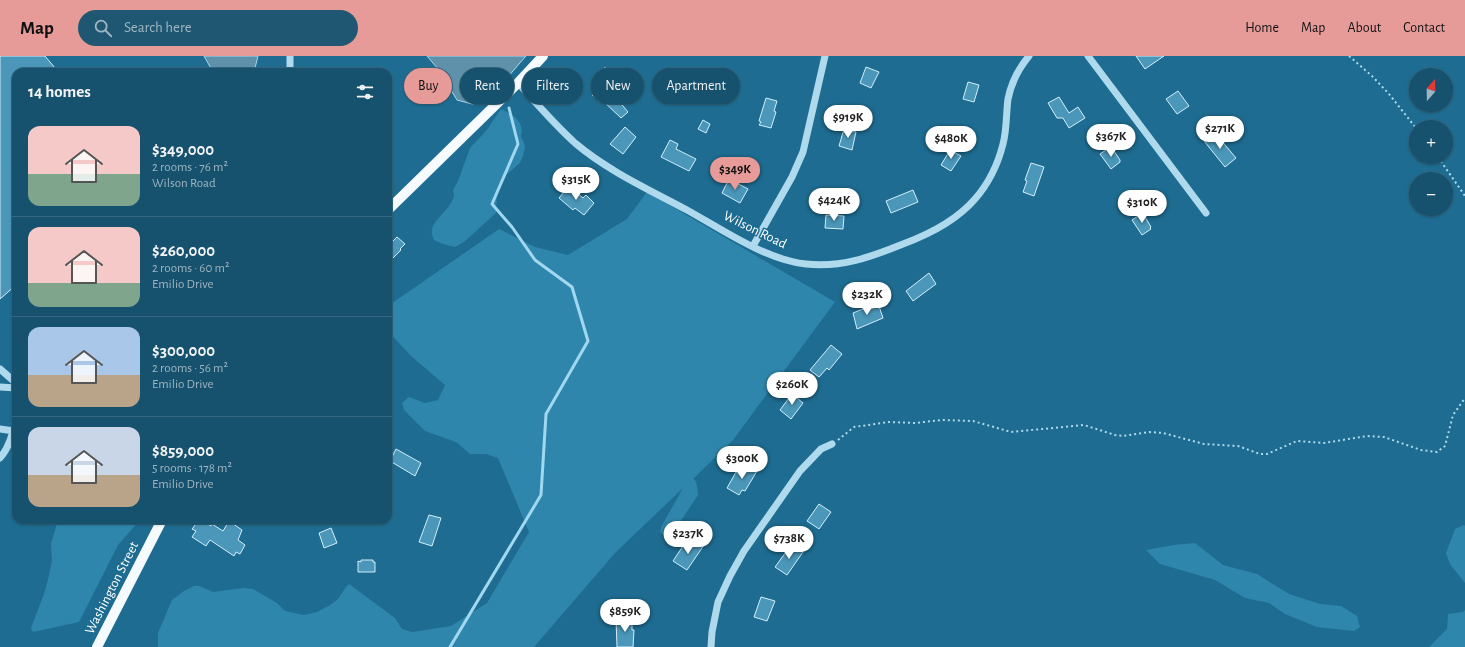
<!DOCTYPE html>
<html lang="en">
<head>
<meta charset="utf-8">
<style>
	:root { --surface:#16516d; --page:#1f5772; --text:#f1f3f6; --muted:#9eb5c2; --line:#356880; --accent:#e69b98 }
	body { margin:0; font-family:"Alegreya Sans",sans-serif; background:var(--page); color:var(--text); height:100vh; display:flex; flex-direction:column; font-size:15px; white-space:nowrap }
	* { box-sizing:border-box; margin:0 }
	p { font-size:13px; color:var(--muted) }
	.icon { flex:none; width:22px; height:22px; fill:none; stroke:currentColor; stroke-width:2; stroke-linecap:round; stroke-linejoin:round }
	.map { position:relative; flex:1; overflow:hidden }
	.panel { position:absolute; left:12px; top:12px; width:380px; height:456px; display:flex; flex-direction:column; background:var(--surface); border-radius:12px; box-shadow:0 1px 3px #0004,0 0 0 1px var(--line) }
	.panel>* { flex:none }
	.guide { position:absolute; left:404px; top:12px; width:380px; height:36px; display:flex; gap:8px }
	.needle { width:26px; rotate:20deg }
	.controls { position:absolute; left:1409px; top:12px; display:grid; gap:8px }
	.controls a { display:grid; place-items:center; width:44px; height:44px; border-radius:50%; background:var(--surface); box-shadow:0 1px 3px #0004,0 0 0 1px var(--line); font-size:20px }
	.price { position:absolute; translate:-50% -34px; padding:0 9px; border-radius:14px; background:#fff; color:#222; font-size:13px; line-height:26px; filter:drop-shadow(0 1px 2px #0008) }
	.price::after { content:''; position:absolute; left:50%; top:24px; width:12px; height:9px; margin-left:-6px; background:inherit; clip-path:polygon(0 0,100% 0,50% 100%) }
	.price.current { background:var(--accent); color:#111 }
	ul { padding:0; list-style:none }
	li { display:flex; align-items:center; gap:12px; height:100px; padding:0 16px }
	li+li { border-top:1px solid var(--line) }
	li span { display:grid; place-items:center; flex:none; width:112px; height:80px; border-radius:12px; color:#555 }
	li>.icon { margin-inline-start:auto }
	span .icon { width:48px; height:48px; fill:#fffc; stroke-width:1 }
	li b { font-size:17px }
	h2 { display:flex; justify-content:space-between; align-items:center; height:48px; padding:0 16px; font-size:17px }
	.tag { padding:0 14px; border-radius:18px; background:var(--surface); box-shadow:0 1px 3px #0004,0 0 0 1px var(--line); font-size:14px; line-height:36px }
	.tag.current { background:var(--accent); color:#111 }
	header { display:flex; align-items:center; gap:24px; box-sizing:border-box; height:56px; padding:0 20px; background:var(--accent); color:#111 }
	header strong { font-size:19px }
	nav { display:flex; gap:22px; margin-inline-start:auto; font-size:14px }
	.search { width:280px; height:36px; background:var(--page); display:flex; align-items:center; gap:10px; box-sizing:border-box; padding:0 14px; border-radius:22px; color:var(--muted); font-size:15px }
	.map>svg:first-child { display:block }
	.green { fill:#2f86ac }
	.water { fill:#5f92aa; stroke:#a2d8ef }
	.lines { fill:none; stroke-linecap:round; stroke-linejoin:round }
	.stream { stroke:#a2d8ef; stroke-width:3 }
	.building { fill:#4b97b9; stroke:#d4eefa }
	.path { stroke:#afdaed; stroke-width:2; stroke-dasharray:2 3; stroke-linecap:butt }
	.minor { stroke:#afdaed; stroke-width:7 }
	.major { stroke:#f5fbff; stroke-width:10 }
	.labels { text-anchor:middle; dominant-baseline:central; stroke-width:3; stroke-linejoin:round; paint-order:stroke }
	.street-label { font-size:14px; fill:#fff; stroke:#1e6c91 }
</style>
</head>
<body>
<header>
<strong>Map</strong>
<div class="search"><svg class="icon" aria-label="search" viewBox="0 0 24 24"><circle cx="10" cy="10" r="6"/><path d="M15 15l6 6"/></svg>Search here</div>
<nav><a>Home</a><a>Map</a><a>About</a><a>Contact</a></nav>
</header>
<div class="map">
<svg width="1465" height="591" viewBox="0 0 1465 591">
	<rect width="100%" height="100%" fill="#1e6c91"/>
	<g class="green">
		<path d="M501,53C512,58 525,66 521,80L525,90L523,100L520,107L507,118L497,134L496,157L464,186L455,191L443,188L434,184C433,181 431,177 432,174C433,162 459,148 453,134L458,125L470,92L486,75Z"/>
		<polygon points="647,136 835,246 733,384 693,423 695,424 697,430 698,439 672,478 665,480 660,476 661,471 683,432 615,497 534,591 158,591 158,577 172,544 184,535 194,530 199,530 213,536 243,532 253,533 277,547 285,555 304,559 317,556 330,549 338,543 346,531 349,528 395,562 402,573 412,576 451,570 487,547 529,476 498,402 486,398 470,398 456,386 425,375 404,354 402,347 409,341 425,347 438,344 445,329 410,299 388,275 388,250 499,173 535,191 568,199 627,163"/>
		<polygon points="58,464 140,464 118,489 79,566 33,576 31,572 44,538 48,524 52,505 51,488"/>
		<polygon points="1464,469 1465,470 1465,527 1450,508 1446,497 1455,473"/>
		<polygon points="1195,487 1223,509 1257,518 1289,538 1320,548 1341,550 1357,560 1360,571 1354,575 1317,571 1285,558 1269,547 1245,542 1215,524 1160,508 1146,494 1174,489"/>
		<polygon points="1465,554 1465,591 1429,591 1447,573 1448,558 1463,556"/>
	</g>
	<g class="water">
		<polygon points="204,0 258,0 254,16 213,16"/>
		<polygon points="427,0 526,0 487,45 472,48 457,44 438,13"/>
	</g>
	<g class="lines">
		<polyline class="stream" points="450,591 541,439 546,358 588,285 572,231 535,204 512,171 492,148 518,88 509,52"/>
	</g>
	<g class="building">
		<polygon points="0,0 45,0 55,12 50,16 16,16 16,229 0,243"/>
		<polygon points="1136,0 1164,0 1145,13"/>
		<polygon points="605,11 613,18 611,20 617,25 612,30 622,39 618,44 628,56 621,62 601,43 599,46 592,39 601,29 594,22"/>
		<polygon points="866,11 879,16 871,32 860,27"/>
		<polygon points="968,26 979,29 974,46 963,43"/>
		<polygon points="1178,35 1189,50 1177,58 1166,43"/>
		<polygon points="1059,41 1069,57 1078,51 1085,62 1069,72 1063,62 1057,62 1048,47"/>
		<polygon points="766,42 777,45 774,55 776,56 771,72 759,69 761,66 759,65"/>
		<polygon points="703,64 710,68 706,77 698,73"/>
		<polygon points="625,71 636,81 623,98 610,88"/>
		<polygon points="844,73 856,76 852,94 839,90"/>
		<polygon points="1215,77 1236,102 1225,111 1204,85"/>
		<polygon points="670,84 678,88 676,93 696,103 689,115 661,101"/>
		<polygon points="1109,92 1110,93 1112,92 1120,104 1120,106 1111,113 1100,98"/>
		<polygon points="950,94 961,100 951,115 941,109"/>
		<polygon points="1031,107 1044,111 1034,140 1023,136 1027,125 1025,124"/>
		<polygon points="729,123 748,133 740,147 722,137"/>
		<polygon points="569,130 583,142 586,139 594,147 584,159 575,152 573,154 559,142"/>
		<polygon points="913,134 918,146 891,157 886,145"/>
		<polygon points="1141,158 1142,160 1144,159 1151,171 1150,172 1151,173 1142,179 1132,164"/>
		<polygon points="826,159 844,160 843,173 825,172"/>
		<polygon points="397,181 405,188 400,193 401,194 388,207 388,190"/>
		<polygon points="929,217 936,228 913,245 906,235"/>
		<polygon points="870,250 871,253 879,250 883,262 857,273 853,257"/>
		<polygon points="831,289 842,298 829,314 827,312 819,321 810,314"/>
		<polygon points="792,338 803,347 791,363 780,354"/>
		<polygon points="396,393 421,407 415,420 390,405"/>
		<polygon points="745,408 757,415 745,435 742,434 739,439 727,432 736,416 739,418"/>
		<polygon points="819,448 831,456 819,473 807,465"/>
		<polygon points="429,459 441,462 432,490 419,486"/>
		<polygon points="199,464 201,464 211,470 212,468 223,475 229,465 242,474 238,484 245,489 240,498 236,496 234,500 210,484 206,490 192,481 196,475 192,473"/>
		<polygon points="331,472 337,487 324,492 319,477"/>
		<polygon points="694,483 704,489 687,514 673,505 683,490 687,493"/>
		<polygon points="793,489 803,496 787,519 775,511 786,496 787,497"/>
		<polygon points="361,504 373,504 373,506 375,506 375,516 358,516 358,505 361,506"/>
		<polygon points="761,541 775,545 767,565 754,561"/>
		<polygon points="632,562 632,574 634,574 633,591 617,591 616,563"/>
	</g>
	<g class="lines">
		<g class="path">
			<polyline points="1349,0 1372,20 1389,38 1416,72"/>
			<polyline points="1438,101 1465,140"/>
			<polyline points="838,384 854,371 889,366 915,367 942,364 973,365 1011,376 1084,369 1115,379 1123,380 1149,376 1163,377 1204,388 1238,390 1260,398 1267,398 1297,385 1324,387 1367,380 1384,381 1421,394 1437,396 1445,390 1453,359 1465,342"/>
		</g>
		<g class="minor">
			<polyline points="290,0 290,16"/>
			<polyline points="1088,0 1206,157"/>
			<path d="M518,27C536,47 555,69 575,87C608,115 650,134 687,154C723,174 766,204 806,208C841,212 871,201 903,188C930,178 956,165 975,143C989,127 998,108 1003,88C1007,73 1006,58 1008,43C1011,28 1019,12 1029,0"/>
			<polyline points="753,190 792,121 803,96 825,0"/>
			<polyline points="0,313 16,327"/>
			<polyline points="0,331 16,332"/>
			<polyline points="0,373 14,375"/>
			<path d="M0,402C9,392 13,377 16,365"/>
			<polyline points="711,591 712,576 718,546 730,520 744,495 800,415 821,393 832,388"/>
		</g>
		<g class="major">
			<polyline points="388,154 518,27 543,0"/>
			<polyline points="97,591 162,464"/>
		</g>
	</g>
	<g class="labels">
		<g class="street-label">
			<text transform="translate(755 174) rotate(26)">Wilson Road</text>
			<text transform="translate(112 532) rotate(-63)">Washington Street</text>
		</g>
	</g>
</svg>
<div class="controls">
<a><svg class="needle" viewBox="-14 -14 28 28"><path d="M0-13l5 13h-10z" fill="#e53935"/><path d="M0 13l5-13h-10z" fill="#9eb5c2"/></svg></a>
<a>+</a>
<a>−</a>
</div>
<b class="price" style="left:848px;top:83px">$919K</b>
<b class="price" style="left:1220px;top:94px">$271K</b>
<b class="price" style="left:1111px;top:102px">$367K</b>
<b class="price" style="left:951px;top:104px">$480K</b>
<b class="price current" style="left:735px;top:135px">$349K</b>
<b class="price" style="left:576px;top:145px">$315K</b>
<b class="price" style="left:834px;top:166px">$424K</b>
<b class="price" style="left:1142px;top:168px">$310K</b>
<b class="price" style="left:867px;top:260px">$232K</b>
<b class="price" style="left:792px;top:350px">$260K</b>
<b class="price" style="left:742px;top:424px">$300K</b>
<b class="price" style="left:688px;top:499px">$237K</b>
<b class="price" style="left:789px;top:504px">$738K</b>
<b class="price" style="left:625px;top:577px">$859K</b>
<div class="guide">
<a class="tag current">Buy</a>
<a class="tag">Rent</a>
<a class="tag">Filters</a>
<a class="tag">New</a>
<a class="tag">Apartment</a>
</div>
<section class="panel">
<h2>14 homes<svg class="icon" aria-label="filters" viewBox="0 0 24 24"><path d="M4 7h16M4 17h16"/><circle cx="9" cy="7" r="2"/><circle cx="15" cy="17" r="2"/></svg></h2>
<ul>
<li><span style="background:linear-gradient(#f6c9c9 60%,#7fa58c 0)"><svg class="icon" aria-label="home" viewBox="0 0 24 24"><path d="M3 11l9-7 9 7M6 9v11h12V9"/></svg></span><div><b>$349,000</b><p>2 rooms · 76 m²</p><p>Wilson Road</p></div></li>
<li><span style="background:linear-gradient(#f6c9c9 70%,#7fa58c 0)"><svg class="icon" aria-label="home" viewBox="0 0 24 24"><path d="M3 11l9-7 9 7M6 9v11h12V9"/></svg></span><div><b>$260,000</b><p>2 rooms · 60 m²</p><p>Emilio Drive</p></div></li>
<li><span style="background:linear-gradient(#a9c7e8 60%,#b9a48a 0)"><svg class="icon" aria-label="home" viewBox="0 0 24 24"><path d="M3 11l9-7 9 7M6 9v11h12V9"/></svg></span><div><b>$300,000</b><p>2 rooms · 56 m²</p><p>Emilio Drive</p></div></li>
<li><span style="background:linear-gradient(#c9d6e8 60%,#b9a48a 0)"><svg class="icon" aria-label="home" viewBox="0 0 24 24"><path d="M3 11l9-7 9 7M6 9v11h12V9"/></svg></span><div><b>$859,000</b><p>5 rooms · 178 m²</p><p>Emilio Drive</p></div></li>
</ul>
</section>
</div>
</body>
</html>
